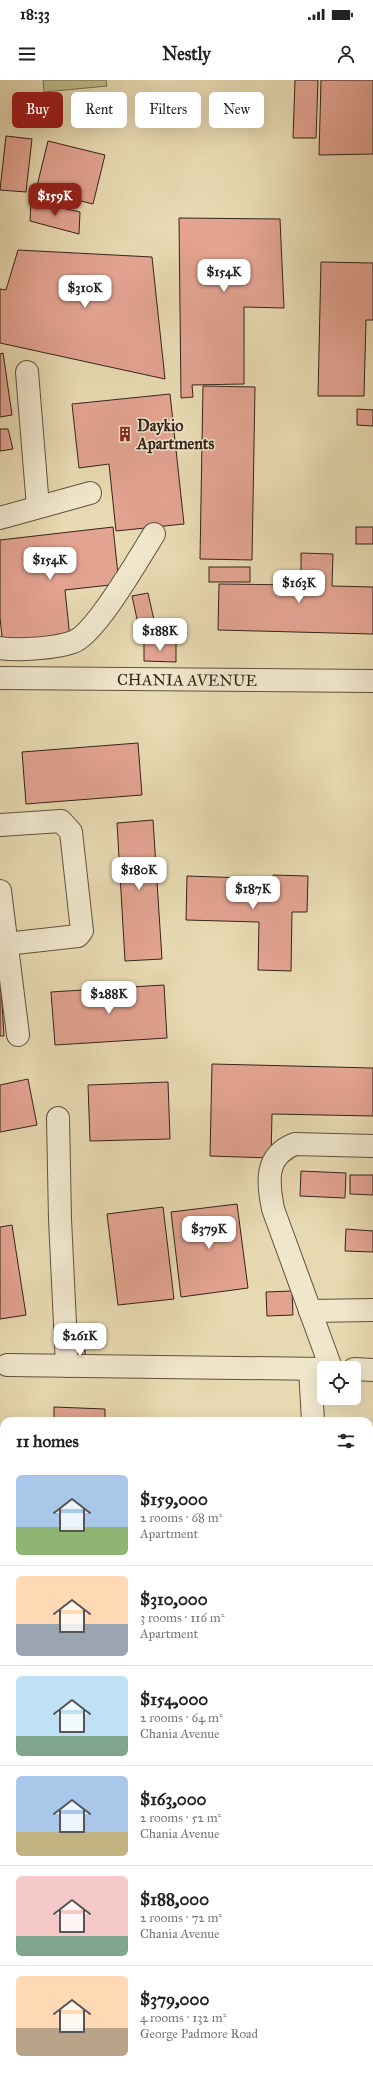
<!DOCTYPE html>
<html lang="en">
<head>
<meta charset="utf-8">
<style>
	:root { --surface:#fff; --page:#f6f6f6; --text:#222; --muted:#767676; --line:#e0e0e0; --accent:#8f2418 }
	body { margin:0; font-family:"IM FELL Great Primer",serif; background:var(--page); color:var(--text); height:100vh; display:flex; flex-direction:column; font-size:15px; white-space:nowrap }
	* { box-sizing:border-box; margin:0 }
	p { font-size:13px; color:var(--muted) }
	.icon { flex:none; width:22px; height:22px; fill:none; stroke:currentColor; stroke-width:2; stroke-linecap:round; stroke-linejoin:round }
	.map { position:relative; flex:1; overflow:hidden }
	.panel { position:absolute; left:0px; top:1337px; width:373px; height:656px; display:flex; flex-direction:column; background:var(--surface); border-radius:12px 12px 0 0; box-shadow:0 4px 16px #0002 }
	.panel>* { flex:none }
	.banner { position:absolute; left:12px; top:12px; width:349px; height:36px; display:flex; gap:8px }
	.fabs { position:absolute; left:317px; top:1281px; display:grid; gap:8px }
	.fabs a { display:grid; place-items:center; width:44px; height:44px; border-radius:6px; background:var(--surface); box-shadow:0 4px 16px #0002; font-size:20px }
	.price { position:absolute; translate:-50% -34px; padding:0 9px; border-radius:8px; background:#fff; color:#222; font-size:13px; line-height:26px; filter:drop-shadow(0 1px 2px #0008) }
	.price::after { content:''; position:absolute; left:50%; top:24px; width:12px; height:9px; margin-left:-6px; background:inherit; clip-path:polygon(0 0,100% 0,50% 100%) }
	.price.active { background:var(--accent); color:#fff }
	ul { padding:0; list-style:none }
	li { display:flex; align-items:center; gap:12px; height:100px; padding:0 16px }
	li+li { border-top:1px solid var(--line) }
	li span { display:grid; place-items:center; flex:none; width:112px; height:80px; border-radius:6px; color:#555 }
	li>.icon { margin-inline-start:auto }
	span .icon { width:48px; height:48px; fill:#fffc; stroke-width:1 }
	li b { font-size:17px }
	h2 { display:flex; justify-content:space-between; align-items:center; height:48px; padding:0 16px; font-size:17px }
	.tag { padding:0 14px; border-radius:6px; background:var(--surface); box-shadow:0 4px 16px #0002; font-size:14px; line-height:36px }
	.tag.active { background:var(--accent); color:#fff }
	.status { display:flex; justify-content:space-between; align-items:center; height:28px; padding:0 20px; background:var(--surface); direction:ltr }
	.status svg { height:11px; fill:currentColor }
	header { display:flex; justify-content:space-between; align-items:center; height:52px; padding:0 16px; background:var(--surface); font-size:18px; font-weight:700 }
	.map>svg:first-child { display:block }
	.green { fill:#bdbd86; stroke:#797050 }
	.building { fill:#e2a391; stroke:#35231b }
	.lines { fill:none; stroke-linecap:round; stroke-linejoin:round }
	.minor-casing { stroke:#625040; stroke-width:24 }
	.minor { stroke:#efe6cc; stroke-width:22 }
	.labels { text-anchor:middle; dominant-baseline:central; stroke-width:3; stroke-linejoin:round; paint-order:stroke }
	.poi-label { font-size:16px; font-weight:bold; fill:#35231b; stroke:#efe6cc; text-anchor:start }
	.street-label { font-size:16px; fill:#35231b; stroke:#efe6cc }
</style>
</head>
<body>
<div class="status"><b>18:33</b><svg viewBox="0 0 49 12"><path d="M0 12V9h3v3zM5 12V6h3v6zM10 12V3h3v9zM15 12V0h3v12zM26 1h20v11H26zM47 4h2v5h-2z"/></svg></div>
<header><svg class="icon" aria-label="menu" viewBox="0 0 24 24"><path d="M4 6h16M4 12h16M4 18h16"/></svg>Nestly<svg class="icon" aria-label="person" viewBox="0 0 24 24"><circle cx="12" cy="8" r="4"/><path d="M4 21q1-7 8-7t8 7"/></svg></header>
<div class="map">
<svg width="373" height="1993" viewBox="0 0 373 1993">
	<rect width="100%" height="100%" fill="#e7d9b1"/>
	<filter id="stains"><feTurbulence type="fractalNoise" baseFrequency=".005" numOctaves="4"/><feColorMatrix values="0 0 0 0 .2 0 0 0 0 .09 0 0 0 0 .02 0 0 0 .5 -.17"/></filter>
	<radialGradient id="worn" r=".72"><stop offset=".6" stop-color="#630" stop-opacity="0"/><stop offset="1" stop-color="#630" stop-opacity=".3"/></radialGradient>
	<polygon class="green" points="43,0 106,0 107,6 44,12"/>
	<g class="building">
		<polygon points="295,0 318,0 316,58 293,58"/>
		<polygon points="321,0 373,0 373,74 319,75"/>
		<polygon points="6,56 32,59 26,112 0,110"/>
		<polygon points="48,61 105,75 93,124 36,110"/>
		<polygon points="31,121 80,132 79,154 30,141"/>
		<polygon points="179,138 280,139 284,228 244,227 244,304 192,305 193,317 181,318"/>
		<polygon points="18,170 152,177 165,299 0,263 0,209 6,210"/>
		<polygon points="321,182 373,183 373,240 366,240 364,316 318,316"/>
		<polygon points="3,273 12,335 0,337 0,274"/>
		<polygon points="203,306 255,307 252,480 200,479"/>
		<polygon points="170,314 184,444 116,451 109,384 79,388 72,324"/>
		<polygon points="357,329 373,330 373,346 357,345"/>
		<polygon points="0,349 8,349 13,369 0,371"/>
		<polygon points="113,447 119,504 65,510 70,558 3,566 0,538 0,460"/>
		<rect x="356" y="447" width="17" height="17"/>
		<polygon points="301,473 333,474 332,506 373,507 373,554 218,550 219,504 301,505"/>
		<rect x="209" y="487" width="41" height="15"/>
		<polygon points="148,513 156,549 140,553 132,516"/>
		<polygon points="144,563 176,563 176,582 144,581"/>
		<polygon points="138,663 142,715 26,724 22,672"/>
		<polygon points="153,740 162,879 125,881 117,743"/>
		<polygon points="273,795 308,796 307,832 292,832 291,891 258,890 259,842 186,840 187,796 273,799"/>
		<polygon points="0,890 4,956 0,956"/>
		<polygon points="164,905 167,958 55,965 51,912"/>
		<polygon points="212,984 373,988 373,1036 272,1034 271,1078 210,1076"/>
		<polygon points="28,999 37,1045 0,1052 0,1005"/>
		<polygon points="168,1002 170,1059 90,1061 88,1005"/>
		<polygon points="301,1091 346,1093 345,1118 300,1116"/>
		<polygon points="350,1095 373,1095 373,1115 350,1114"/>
		<polygon points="237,1124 248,1208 181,1217 171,1132"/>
		<polygon points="163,1127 174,1219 118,1225 107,1134"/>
		<polygon points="12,1145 26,1235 0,1239 0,1147"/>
		<polygon points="346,1149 373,1151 373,1172 345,1171"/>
		<polygon points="292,1211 293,1235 267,1236 266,1212"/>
		<polygon points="85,1270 86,1283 76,1284 74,1272"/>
		<polygon points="54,1327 105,1329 105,1341 54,1341"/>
		<rect x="0" y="1363" width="4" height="73"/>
		<polygon points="369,1388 373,1388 373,1514 369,1515"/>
		<rect x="0" y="1439" width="4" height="38"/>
		<rect x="0" y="1504" width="4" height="47"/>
		<polygon points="369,1525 373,1526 373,1544 369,1543"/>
		<rect x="0" y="1581" width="4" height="86"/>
	</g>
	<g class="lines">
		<g class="minor-casing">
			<g id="minor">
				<polyline points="27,292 38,427"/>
				<polyline points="0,438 90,413"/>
				<path d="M0,568C18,571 57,568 73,562C96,554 140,476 154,454"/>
				<path id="s1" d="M0,598L373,601"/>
				<polyline points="0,745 61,741 71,752 82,851 78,856 6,864"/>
				<polyline points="0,811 18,955"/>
				<polyline points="58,1038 60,1139 67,1286"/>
				<polyline points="310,1231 373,1230"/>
				<polyline points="7,1285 324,1289"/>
				<path d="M331,1288L273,1129C268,1102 264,1076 295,1064L373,1066"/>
				<polyline points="310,1289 313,1341"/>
				<polyline points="354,1289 373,1290"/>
				<polyline points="0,1679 4,1679"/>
				<polyline points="0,1948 4,1948"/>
				<polyline points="136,1993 136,1989"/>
			</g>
		</g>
		<use href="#minor" class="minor"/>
	</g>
	<defs>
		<g id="building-bare" transform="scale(1.2)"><path d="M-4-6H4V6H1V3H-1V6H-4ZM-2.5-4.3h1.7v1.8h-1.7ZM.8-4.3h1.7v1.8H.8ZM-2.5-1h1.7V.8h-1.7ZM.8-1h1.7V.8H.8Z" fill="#8f2418" stroke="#efe6cc" stroke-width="2.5" paint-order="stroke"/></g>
	</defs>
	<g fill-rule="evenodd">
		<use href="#building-bare" x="125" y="354"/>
	</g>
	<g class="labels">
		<g class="poi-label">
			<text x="137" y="345">Daykio<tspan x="137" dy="18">Apartments</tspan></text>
		</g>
		<g class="street-label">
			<text stroke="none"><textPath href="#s1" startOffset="187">CHANIA AVENUE</textPath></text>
		</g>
	</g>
	<rect width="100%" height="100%" filter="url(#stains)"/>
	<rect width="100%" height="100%" fill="url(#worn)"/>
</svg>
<div class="fabs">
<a><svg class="icon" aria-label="locate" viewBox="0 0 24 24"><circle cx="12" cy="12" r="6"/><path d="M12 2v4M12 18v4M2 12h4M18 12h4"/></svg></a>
</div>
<b class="price active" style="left:55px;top:137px">$159K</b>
<b class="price" style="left:224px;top:213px">$154K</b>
<b class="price" style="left:85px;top:229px">$310K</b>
<b class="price" style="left:50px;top:501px">$154K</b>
<b class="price" style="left:299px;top:524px">$163K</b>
<b class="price" style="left:160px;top:572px">$188K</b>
<b class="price" style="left:139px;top:811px">$180K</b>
<b class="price" style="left:253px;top:830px">$187K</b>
<b class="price" style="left:109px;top:935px">$288K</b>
<b class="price" style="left:209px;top:1170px">$379K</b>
<b class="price" style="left:80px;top:1277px">$261K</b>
<div class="banner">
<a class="tag active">Buy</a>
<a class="tag">Rent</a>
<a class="tag">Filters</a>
<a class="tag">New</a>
</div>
<section class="panel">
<h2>11 homes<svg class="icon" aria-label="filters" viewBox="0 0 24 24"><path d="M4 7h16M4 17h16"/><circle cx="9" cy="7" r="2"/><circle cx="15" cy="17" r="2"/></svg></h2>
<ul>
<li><span style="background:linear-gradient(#a9c7e8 65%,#8fb573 0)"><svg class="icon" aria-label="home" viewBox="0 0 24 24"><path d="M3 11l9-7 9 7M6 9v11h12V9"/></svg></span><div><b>$159,000</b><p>2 rooms · 68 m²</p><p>Apartment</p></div></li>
<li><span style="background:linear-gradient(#ffd9b3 60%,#9aa5b1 0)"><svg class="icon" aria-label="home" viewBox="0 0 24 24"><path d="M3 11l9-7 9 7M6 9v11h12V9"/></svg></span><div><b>$310,000</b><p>3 rooms · 116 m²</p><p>Apartment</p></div></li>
<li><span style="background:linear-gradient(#bfe0f5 75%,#7fa58c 0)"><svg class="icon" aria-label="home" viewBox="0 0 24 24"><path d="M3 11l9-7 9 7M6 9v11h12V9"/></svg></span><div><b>$154,000</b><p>2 rooms · 64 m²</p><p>Chania Avenue</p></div></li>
<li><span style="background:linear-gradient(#a9c7e8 70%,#c2b280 0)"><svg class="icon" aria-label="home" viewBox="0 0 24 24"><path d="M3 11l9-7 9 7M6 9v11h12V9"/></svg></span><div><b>$163,000</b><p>2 rooms · 52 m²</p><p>Chania Avenue</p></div></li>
<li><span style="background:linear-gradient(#f6c9c9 75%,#7fa58c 0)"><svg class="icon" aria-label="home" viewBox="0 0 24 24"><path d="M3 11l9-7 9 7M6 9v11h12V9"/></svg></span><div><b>$188,000</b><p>2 rooms · 72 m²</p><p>Chania Avenue</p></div></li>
<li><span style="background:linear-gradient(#ffd9b3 65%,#b9a48a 0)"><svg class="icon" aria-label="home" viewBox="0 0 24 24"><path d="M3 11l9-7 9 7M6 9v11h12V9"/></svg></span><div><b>$379,000</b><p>4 rooms · 132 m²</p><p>George Padmore Road</p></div></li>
</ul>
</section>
</div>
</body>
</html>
